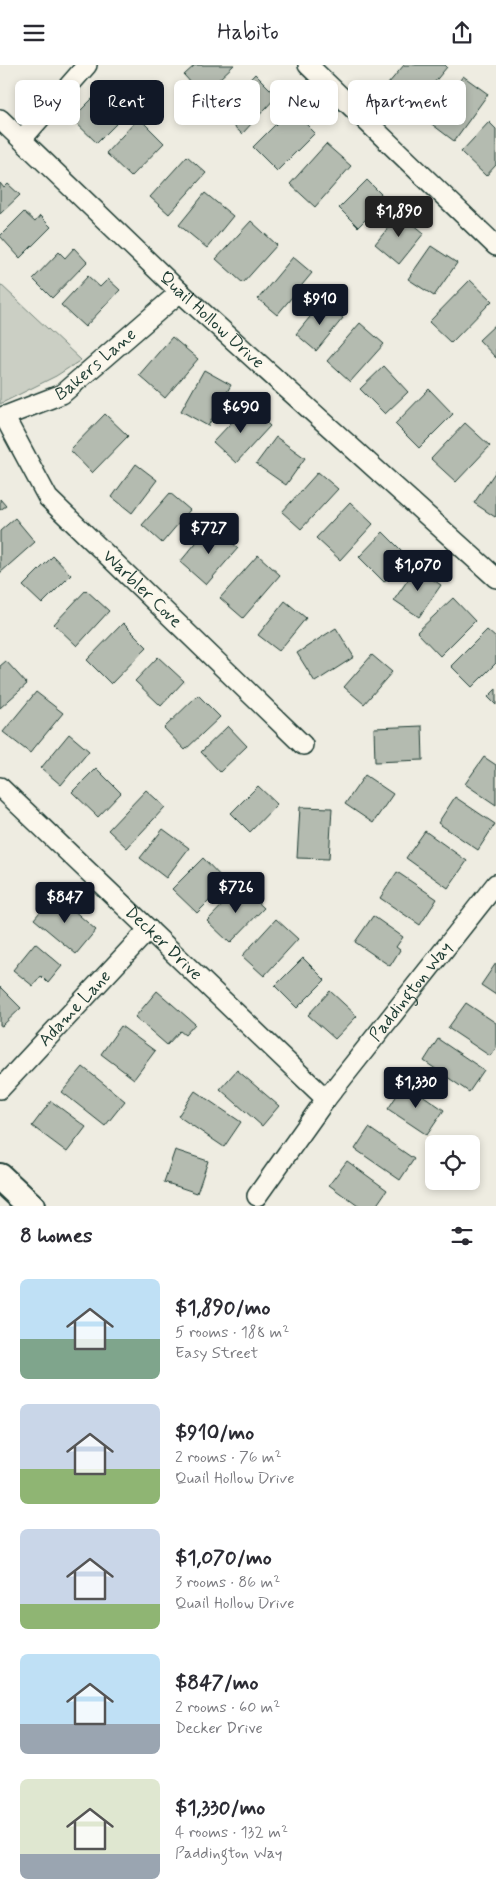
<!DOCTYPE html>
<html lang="en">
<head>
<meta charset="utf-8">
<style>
	:root { --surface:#fff; --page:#f7f7f7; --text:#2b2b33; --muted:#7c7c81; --accent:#111827 }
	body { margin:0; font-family:Mynerve,sans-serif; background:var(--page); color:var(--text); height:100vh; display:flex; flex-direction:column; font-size:19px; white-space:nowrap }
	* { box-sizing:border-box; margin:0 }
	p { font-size:16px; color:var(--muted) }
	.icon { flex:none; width:28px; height:28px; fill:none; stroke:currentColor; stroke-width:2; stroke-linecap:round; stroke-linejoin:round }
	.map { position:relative; height:1141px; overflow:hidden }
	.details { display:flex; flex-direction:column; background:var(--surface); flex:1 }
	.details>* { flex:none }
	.top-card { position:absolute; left:15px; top:15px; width:466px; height:45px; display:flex; gap:10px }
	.buttons { position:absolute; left:425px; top:1070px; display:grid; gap:10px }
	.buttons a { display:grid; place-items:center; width:55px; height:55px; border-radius:8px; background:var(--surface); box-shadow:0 2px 8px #0003; font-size:25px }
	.price { position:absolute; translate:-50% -42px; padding:0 11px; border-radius:5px; background:var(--accent); color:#fff; font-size:16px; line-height:32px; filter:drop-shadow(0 1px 2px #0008) }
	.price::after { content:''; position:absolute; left:50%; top:30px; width:15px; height:11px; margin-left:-8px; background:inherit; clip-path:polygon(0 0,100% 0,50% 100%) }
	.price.active { background:#222; color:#fff }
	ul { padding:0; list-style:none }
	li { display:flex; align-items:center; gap:15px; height:125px; padding:0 20px }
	li span { display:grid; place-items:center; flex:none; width:140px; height:100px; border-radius:8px; color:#555 }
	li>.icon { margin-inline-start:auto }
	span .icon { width:60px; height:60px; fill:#fffc; stroke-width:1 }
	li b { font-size:21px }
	h2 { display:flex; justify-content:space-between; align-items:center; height:60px; padding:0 20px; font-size:21px }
	.pill { padding:0 18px; border-radius:8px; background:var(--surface); box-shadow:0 2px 8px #0003; font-size:18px; line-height:45px }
	.pill.active { background:var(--accent); color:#fff }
	header { display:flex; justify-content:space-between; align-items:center; height:65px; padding:0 20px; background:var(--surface); font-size:22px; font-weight:600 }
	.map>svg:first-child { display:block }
	.green { fill:#cbcfc4; stroke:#75867c }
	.building { fill:#b4bbb0; stroke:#1f3d34 }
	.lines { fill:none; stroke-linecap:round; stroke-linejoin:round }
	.street-casing { stroke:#1f3d34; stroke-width:22 }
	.secondary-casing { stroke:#1f3d34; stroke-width:30 }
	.street { stroke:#fbf7ec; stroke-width:19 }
	.secondary { stroke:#fbf7ec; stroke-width:26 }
	.labels { text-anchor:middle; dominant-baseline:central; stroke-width:5; stroke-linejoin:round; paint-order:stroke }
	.street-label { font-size:18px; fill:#1f3d34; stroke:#fbf7ec }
</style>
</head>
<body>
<header><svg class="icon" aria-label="menu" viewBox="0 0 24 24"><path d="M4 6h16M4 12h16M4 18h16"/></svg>Habito<svg class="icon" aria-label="share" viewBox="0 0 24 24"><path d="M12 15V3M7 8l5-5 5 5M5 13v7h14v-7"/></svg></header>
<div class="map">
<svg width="496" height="1141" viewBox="0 0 496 1141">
	<rect width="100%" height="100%" fill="#eeece1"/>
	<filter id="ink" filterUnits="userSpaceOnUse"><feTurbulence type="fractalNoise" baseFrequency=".02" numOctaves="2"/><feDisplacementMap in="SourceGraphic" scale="10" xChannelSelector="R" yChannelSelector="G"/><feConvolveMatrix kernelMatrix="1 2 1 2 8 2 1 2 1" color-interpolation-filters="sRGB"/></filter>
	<g filter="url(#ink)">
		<polygon class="green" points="0,219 81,295 56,311 0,339"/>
		<g class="building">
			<polygon points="195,0 234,0 202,30 184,10"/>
			<polygon points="404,0 445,0 447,2 415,41 388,19"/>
			<polygon points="255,9 277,31 242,69 219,47"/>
			<polygon points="463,11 488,29 454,76 429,57"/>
			<polygon points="96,30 121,54 97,78 72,54"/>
			<polygon points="291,44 315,68 277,106 253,82"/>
			<polygon points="139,53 164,78 131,112 106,88"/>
			<polygon points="489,57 496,64 496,100 486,111 461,87"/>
			<polygon points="326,79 351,101 315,142 290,119"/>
			<polygon points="187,91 206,108 169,149 150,132"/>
			<polygon points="367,115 386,134 358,162 339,143"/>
			<polygon points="0,118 4,123 8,119 20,130 0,149"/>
			<polygon points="205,128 233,151 207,183 179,160"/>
			<polygon points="24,147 35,157 40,151 51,162 20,193 0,171"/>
			<polygon points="400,148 424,168 399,199 375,179"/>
			<polygon points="251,156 277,180 243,218 216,194"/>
			<polygon points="431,181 457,198 434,231 408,214"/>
			<polygon points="74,183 87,197 52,233 33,214 59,187 65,193"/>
			<polygon points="293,192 312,208 277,250 258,234"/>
			<polygon points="88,211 100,222 108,214 120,225 85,262 61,240"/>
			<polygon points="470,215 492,236 451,278 429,257"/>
			<polygon points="323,236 343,253 316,286 296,269"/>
			<polygon points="360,258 384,279 350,317 327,296"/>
			<polygon points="496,259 496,293 479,275"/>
			<polygon points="172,272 198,294 165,333 139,310"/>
			<polygon points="384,301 408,327 385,349 360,324"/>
			<polygon points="204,305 231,320 208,361 181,346"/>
			<polygon points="429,324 453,349 419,383 395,359"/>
			<polygon points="247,341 270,361 236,398 213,377"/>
			<polygon points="105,349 128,371 92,408 70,385"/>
			<polygon points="465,358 490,381 456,417 431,394"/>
			<polygon points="276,372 305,393 286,420 256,399"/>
			<polygon points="136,399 157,415 132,448 112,432"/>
			<polygon points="496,406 496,451 495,452 474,438"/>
			<polygon points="318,407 338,424 301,464 282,447"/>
			<polygon points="170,428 190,445 162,478 142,460"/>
			<polygon points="0,434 6,441 0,445"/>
			<polygon points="350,437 373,459 340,495 316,473"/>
			<polygon points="15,453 35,477 0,508 0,466"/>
			<polygon points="211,460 238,483 206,520 180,497"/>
			<polygon points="383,467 408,492 384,517 359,492"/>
			<polygon points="258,490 280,510 243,553 220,533"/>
			<polygon points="53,491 71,510 42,539 23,521"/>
			<polygon points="416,503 441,520 419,552 394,535"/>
			<polygon points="86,525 109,546 77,581 54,559"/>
			<polygon points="453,533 475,556 440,591 417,567"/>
			<polygon points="285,536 306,553 279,586 258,570"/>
			<polygon points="123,558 147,582 111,619 87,595"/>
			<polygon points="336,563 354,592 315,617 297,588"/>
			<polygon points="487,565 496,573 496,598 472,622 451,601"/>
			<polygon points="372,590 392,607 364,639 344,622"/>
			<polygon points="158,592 184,616 161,641 135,616"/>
			<polygon points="6,596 27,619 0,643 0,601"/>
			<polygon points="496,624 496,640 488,632"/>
			<polygon points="36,627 63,648 30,688 3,667"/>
			<polygon points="198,630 220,652 185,685 164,663"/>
			<polygon points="228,661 247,681 220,707 201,687"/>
			<polygon points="422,661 423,695 375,697 374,663"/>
			<polygon points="69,669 89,686 61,720 41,703"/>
			<polygon points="484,692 496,700 496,740 465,719"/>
			<polygon points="96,703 121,728 98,752 72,727"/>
			<polygon points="365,710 393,729 373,758 345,739"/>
			<polygon points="258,721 277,739 250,767 231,748"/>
			<polygon points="146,725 165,742 127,783 108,765"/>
			<polygon points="455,732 495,759 478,785 438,758"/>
			<polygon points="300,742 332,743 329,794 297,793"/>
			<polygon points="163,764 189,783 166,813 140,793"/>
			<polygon points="425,766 467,796 448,823 406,793"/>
			<polygon points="203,793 227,818 197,848 172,824"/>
			<polygon points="397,807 437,834 420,860 380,833"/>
			<polygon points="241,821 264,843 230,878 207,856"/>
			<polygon points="55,829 96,865 76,889 34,854"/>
			<polygon points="373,851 403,872 396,882 400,885 390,901 355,877"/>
			<polygon points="276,854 298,874 264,911 242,891"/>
			<polygon points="35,878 62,901 48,918 41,911 33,921 13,905"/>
			<polygon points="303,893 325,915 297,943 275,921"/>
			<polygon points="496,898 496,930 481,920"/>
			<polygon points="0,922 21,943 2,961 0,960"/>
			<polygon points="157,926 195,959 185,970 180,966 167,980 135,952"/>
			<polygon points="330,926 357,951 335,974 308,950"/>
			<polygon points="466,938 496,958 496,983 490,991 448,963"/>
			<polygon points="121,961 155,986 134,1014 101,989"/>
			<polygon points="438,974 484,1005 469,1027 424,996"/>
			<polygon points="83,1002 125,1036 105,1061 62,1027"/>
			<polygon points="237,1005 279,1041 262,1061 220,1024"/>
			<polygon points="405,1018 444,1045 427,1070 388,1044"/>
			<polygon points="195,1026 241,1057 224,1082 178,1051"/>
			<polygon points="51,1036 86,1062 67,1087 32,1061"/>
			<polygon points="369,1063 414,1094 400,1115 355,1084"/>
			<polygon points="175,1085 208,1096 197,1128 164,1117"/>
			<polygon points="347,1096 387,1125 376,1141 358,1141 329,1120"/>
		</g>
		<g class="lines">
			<g class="street-casing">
				<g id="street">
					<polyline points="308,0 496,181"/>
					<path id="s1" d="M0,54L180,227L496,513"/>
					<polyline points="22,74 87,0"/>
					<path id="s2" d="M4,351L48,433L303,680"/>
					<path id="s3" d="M0,353L62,329L180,227"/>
					<path id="s4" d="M0,722L326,1034"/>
					<path id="s5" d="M0,1024L149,864"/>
					<path id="s6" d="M257,1131L326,1034L496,819"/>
				</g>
			</g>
			<g class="secondary-casing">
				<polyline id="secondary" points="0,1112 31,1141"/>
			</g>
			<use href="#street" class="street"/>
			<use href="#secondary" class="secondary"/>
		</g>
	</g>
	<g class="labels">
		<g class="street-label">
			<text stroke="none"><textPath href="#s1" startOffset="292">Quail Hollow Drive</textPath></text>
			<text stroke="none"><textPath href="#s3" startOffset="111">Bakers Lane</textPath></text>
			<text stroke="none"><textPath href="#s2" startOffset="224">Warbler Cove</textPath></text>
			<text stroke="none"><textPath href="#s4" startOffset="226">Decker Drive</textPath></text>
			<text stroke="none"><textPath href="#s6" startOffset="256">Paddington Way</textPath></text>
			<text stroke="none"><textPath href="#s5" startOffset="110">Adame Lane</textPath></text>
		</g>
	</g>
</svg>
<div class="buttons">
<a><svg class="icon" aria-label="locate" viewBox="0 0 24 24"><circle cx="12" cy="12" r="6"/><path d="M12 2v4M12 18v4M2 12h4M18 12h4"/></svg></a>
</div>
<b class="price active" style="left:399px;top:173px">$1,890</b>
<b class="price" style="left:320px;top:261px">$910</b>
<b class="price" style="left:241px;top:369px">$690</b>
<b class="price" style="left:209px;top:490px">$727</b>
<b class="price" style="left:418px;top:527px">$1,070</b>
<b class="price" style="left:236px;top:849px">$726</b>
<b class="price" style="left:65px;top:859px">$847</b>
<b class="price" style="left:416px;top:1044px">$1,330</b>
<div class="top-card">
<a class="pill">Buy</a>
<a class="pill active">Rent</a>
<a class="pill">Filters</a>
<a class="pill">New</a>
<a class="pill">Apartment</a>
</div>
</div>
<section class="details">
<h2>8 homes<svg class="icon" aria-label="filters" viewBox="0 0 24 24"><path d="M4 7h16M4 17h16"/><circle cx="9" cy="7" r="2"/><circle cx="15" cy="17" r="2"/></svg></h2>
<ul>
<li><span style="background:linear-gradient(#bfe0f5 60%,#7fa58c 0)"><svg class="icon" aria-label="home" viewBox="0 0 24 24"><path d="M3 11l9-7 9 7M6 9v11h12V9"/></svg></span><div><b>$1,890/mo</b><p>5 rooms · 188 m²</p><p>Easy Street</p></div></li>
<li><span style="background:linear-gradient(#c9d6e8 65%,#8fb573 0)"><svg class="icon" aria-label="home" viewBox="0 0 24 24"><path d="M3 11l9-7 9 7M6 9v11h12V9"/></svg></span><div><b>$910/mo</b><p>2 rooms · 76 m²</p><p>Quail Hollow Drive</p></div></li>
<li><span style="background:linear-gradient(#c9d6e8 75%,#8fb573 0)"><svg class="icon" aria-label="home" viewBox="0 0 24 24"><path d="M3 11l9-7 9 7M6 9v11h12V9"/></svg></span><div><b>$1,070/mo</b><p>3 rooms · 86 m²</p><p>Quail Hollow Drive</p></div></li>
<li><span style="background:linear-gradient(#bfe0f5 70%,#9aa5b1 0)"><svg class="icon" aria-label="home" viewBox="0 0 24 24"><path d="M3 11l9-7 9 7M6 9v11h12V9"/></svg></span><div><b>$847/mo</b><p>2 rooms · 60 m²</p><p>Decker Drive</p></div></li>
<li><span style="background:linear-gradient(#dfe7d0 75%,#9aa5b1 0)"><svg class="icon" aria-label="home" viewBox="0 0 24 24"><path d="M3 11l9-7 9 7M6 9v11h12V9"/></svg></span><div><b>$1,330/mo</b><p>4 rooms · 132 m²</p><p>Paddington Way</p></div></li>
</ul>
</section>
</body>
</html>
